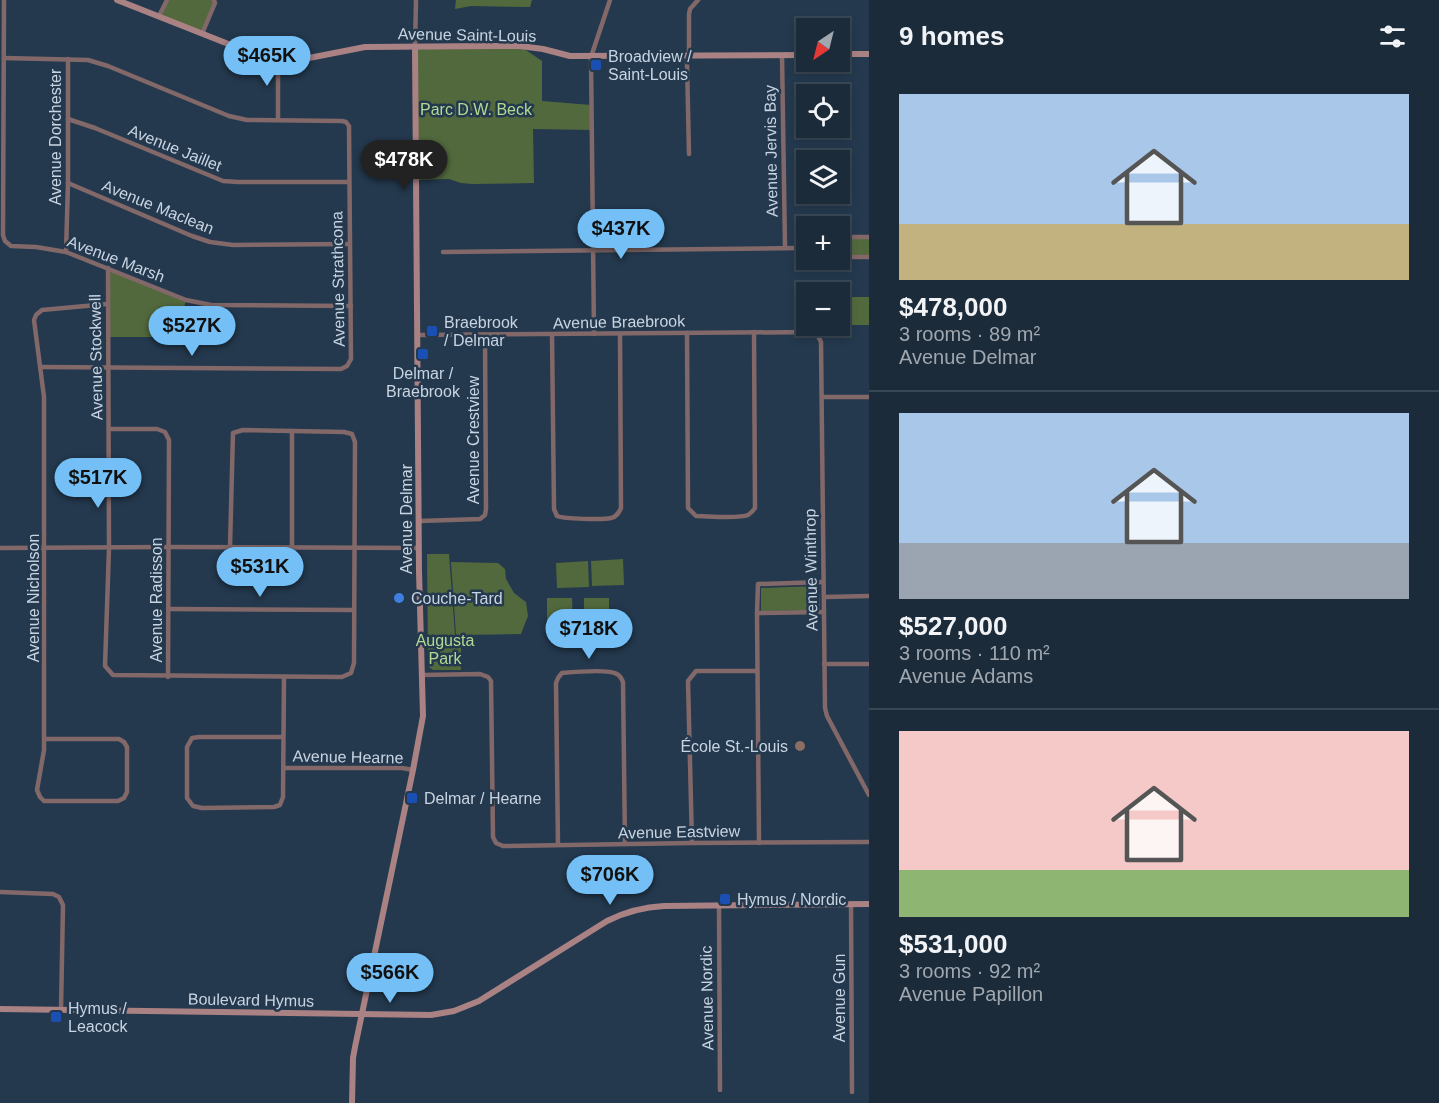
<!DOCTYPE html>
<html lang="en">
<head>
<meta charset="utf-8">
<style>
	:root { --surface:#1b2b3a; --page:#283745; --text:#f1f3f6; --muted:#a0a7af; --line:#394754; --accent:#74c0f6 }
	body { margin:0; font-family:Arial,sans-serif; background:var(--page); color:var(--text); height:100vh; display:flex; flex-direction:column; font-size:22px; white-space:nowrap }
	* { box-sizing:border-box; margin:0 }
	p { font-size:20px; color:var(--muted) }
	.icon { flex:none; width:33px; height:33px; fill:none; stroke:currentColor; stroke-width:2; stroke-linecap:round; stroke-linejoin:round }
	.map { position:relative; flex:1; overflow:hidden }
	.side { display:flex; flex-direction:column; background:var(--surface); width:570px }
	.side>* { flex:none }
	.needle { width:39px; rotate:215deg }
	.fabs { position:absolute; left:796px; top:18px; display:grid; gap:12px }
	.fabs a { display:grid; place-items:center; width:54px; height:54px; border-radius:0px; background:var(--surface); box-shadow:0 3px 9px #0003,0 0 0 2px var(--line); font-size:30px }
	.price { position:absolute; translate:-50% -51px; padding:0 14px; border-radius:21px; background:var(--accent); color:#111; font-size:20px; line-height:39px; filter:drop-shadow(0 2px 3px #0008) }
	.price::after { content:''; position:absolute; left:50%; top:36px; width:18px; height:14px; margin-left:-9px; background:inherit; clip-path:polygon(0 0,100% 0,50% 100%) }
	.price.active { background:#222; color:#fff }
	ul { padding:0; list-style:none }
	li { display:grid; align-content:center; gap:12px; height:318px; padding:0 30px }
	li+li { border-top:2px solid var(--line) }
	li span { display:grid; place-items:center; height:186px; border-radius:0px; color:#555 }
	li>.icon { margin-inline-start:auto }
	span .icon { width:108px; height:108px; fill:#fffc; stroke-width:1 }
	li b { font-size:26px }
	h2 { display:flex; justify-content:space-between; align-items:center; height:72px; padding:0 30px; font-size:26px }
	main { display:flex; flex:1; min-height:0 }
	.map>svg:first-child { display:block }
	.green { fill:#52693d }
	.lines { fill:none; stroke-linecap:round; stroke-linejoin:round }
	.street { stroke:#826868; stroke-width:4.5 }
	.secondary { stroke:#ab8283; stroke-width:6 }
	.transit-dot { fill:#1a4fb4; stroke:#24394e; stroke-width:2 }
	.shop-dot { fill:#3f7fe0; stroke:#24394e; stroke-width:2 }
	.education-dot { fill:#8d6e63; stroke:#24394e; stroke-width:2 }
	.labels { text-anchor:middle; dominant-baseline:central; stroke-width:5; stroke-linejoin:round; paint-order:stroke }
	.street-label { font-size:16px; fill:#c8d4e2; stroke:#24394e }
	.poi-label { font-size:16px; fill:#c8d4e2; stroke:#24394e; text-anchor:start }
	.park-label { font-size:16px; fill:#b2d992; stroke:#24394e }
</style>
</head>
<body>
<main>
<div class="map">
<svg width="869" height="1103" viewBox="0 0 869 1103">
	<rect width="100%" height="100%" fill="#24394e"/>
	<g class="green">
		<polygon points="167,0 214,0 202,34 159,16"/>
		<polygon points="456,0 532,0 530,7 471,6 455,9"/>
		<polygon points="520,46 542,61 542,101 591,105 592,130 533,129 534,183 472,184 461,183 449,179 417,180 415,47"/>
		<rect x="840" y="237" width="29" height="20"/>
		<polygon points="108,268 186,300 176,337 107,337"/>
		<rect x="840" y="297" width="29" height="28"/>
		<polygon points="427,554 449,554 455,635 460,635 456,635 451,562 498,563 505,569 506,579 514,593 526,602 528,616 521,634 461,635 461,670 433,670 430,668 428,665"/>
		<polygon points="623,559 624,585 592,586 591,561"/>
		<polygon points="588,561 589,587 557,588 556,563"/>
		<polygon points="819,586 820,610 761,611 761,588"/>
		<polygon points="547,598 572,598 573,630 547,631"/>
		<polygon points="584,598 609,598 609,630 584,631"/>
	</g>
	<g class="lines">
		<g class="street">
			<polyline points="4,0 3,235 5,241 11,246 36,247 66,252 186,300 211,305 351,306"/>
			<polyline points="159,16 167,0"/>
			<polyline points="202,34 215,3 214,0"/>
			<polyline points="415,47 416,0"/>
			<polyline points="278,54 278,119"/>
			<polyline points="782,55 785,248"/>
			<polyline points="4,58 88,60 108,66 229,116 247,120 342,121 346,122 349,126 351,359 347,366 341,369 41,367"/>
			<polyline points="68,119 95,128 223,181 238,182 349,182"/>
			<polyline points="689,154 687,63 689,56 689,14 690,9 698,0"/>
			<polyline points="68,183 192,236 210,242 233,245 350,244"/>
			<polyline points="840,237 869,237"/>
			<polyline points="807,242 799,248 807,254"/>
			<polyline points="66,252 68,183 68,59"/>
			<polyline points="443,252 799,248"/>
			<polyline points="840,257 869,257"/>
			<polyline points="108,268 109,548 105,666 113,675 342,677 351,673 354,663 355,442 352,434 344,432 243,430 233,433 230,547"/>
			<path d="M687,333L688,508L696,516C707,516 739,519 748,515C751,513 753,511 755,508L754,332"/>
			<path d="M552,334L554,509L557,516C564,519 603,520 611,518C617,517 619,512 621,508L620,334"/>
			<polyline points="594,334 591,57 610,0"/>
			<polyline points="418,335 813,332 818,336 821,342 825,708 827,716 869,795"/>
			<polyline points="822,397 869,397"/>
			<polyline points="109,429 157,429 165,432 169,440 168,677"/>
			<polyline points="420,521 480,519 485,515 486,509 485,335"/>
			<polyline points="0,548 168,547 419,548"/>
			<polyline points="292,548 292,431"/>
			<polyline points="824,597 869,596"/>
			<polyline points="168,609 353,610"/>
			<polyline points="757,613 824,612"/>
			<polyline points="824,664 869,664"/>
			<polyline points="422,675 480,674 488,677 491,681 493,837 496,843 503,846 692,843 869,842"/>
			<polyline points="283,737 199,737 192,738 187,747 187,798 193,806 202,808 274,807 280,805 283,797 284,677"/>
			<polyline points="44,739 119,739 124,742 127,747 127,792 124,798 118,801 44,801 40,797 37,790 44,750 44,397 34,320 36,315 42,310 107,304"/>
			<polyline points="284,768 402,768 413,770"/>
			<polyline points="692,843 688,681 696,671 757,671"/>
			<polyline points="759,843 757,613 758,584 823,582"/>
			<path d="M558,845L556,683L558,678L562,673C573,672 609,669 617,674C621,676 621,678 623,682L625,844"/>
			<polyline points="0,892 53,894 59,897 63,905 61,1010"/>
			<polyline points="851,904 852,1092"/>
			<polyline points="719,905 720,1090"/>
		</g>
		<g class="secondary">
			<polyline points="117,0 236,47 309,58 365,47 494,46 520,46 543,49 570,56 807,55"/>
			<polyline points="840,54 869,54"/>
			<path d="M0,1009L431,1015L454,1011L479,1001L607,921C625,912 643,907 664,906L869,904"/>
			<polyline points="352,1103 353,1058 355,1047 413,770 423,716 419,571 415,47"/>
		</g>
	</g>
	<g class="transit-dot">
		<rect x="590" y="59" width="12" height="12" rx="3"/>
		<rect x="426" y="325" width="12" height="12" rx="3"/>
		<rect x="417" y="348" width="12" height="12" rx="3"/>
		<rect x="406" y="792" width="12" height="12" rx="3"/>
		<rect x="719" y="893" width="12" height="12" rx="3"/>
		<rect x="50" y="1011" width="12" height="12" rx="3"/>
	</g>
	<circle class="shop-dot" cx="399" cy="598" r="6"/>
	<circle class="education-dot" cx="800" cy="746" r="6"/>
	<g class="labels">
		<g class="street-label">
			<text transform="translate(467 35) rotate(1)">Avenue Saint-Louis</text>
			<text transform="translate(55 137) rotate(-90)">Avenue Dorchester</text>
			<text transform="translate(175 148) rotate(22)">Avenue Jaillet</text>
			<text transform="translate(771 151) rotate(-91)">Avenue Jervis Bay</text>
			<text transform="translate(158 207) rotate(22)">Avenue Maclean</text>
			<text transform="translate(116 259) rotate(21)">Avenue Marsh</text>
			<text transform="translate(338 279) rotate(-91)">Avenue Strathcona</text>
			<text transform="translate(619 322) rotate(-1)">Avenue Braebrook</text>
			<text transform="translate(96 357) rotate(-91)">Avenue Stockwell</text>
			<text transform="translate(473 440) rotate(-90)">Avenue Crestview</text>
			<text transform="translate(406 519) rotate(-90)">Avenue Delmar</text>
			<text transform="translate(811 570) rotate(-91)">Avenue Winthrop</text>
			<text transform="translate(33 598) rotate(-90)">Avenue Nicholson</text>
			<text transform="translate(156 600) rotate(-90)">Avenue Radisson</text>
			<text transform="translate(348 757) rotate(1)">Avenue Hearne</text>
			<text transform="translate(679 832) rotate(-1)">Avenue Eastview</text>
			<text transform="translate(707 998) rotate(-91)">Avenue Nordic</text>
			<text transform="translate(839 998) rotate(-90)">Avenue Gun</text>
			<text transform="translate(251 1000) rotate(1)">Boulevard Hymus</text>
		</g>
		<g class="poi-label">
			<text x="608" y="56">Broadview /<tspan x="608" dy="18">Saint-Louis</tspan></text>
			<text x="444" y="322">Braebrook<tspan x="444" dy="18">/ Delmar</tspan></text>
			<text x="423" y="373" text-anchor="middle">Delmar /<tspan x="423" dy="18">Braebrook</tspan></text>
			<text x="411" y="598">Couche-Tard</text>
			<text x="788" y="746" text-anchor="end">École St.-Louis</text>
			<text x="424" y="798">Delmar / Hearne</text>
			<text x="737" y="899">Hymus / Nordic</text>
			<text x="68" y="1008">Hymus /<tspan x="68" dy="18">Leacock</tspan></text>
		</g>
		<g class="park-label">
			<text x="476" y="109">Parc D.W. Beck</text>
			<text x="445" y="640">Augusta<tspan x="445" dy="18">Park</tspan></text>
		</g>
	</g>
</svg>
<div class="fabs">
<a><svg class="needle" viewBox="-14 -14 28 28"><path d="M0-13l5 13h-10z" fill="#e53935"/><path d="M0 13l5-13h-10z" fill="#a0a7af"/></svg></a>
<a><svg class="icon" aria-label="locate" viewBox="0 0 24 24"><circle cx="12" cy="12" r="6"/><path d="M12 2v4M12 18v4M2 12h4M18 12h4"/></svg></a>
<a><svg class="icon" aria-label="layers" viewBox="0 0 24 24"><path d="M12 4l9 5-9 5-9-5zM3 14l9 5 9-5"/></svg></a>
<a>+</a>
<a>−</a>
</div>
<b class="price" style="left:267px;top:87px">$465K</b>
<b class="price active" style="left:404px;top:191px">$478K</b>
<b class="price" style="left:621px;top:260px">$437K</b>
<b class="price" style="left:192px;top:357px">$527K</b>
<b class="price" style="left:98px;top:509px">$517K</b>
<b class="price" style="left:260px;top:598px">$531K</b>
<b class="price" style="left:589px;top:660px">$718K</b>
<b class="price" style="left:610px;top:906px">$706K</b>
<b class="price" style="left:390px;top:1004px">$566K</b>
</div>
<section class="side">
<h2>9 homes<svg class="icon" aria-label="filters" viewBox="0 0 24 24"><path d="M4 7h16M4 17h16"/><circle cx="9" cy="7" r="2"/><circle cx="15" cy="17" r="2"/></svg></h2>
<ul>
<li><span style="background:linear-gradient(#a9c7e8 70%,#c2b280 0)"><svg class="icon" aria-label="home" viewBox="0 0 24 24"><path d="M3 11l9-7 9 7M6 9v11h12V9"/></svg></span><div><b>$478,000</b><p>3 rooms · 89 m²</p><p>Avenue Delmar</p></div></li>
<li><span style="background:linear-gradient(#a9c7e8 70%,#9aa5b1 0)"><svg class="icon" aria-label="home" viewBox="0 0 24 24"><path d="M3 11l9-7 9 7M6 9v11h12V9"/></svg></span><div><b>$527,000</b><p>3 rooms · 110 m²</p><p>Avenue Adams</p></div></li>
<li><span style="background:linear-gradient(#f6c9c9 75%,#8fb573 0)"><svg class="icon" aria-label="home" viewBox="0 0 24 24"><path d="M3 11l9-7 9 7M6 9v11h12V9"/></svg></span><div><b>$531,000</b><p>3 rooms · 92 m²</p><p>Avenue Papillon</p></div></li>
</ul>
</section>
</main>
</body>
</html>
